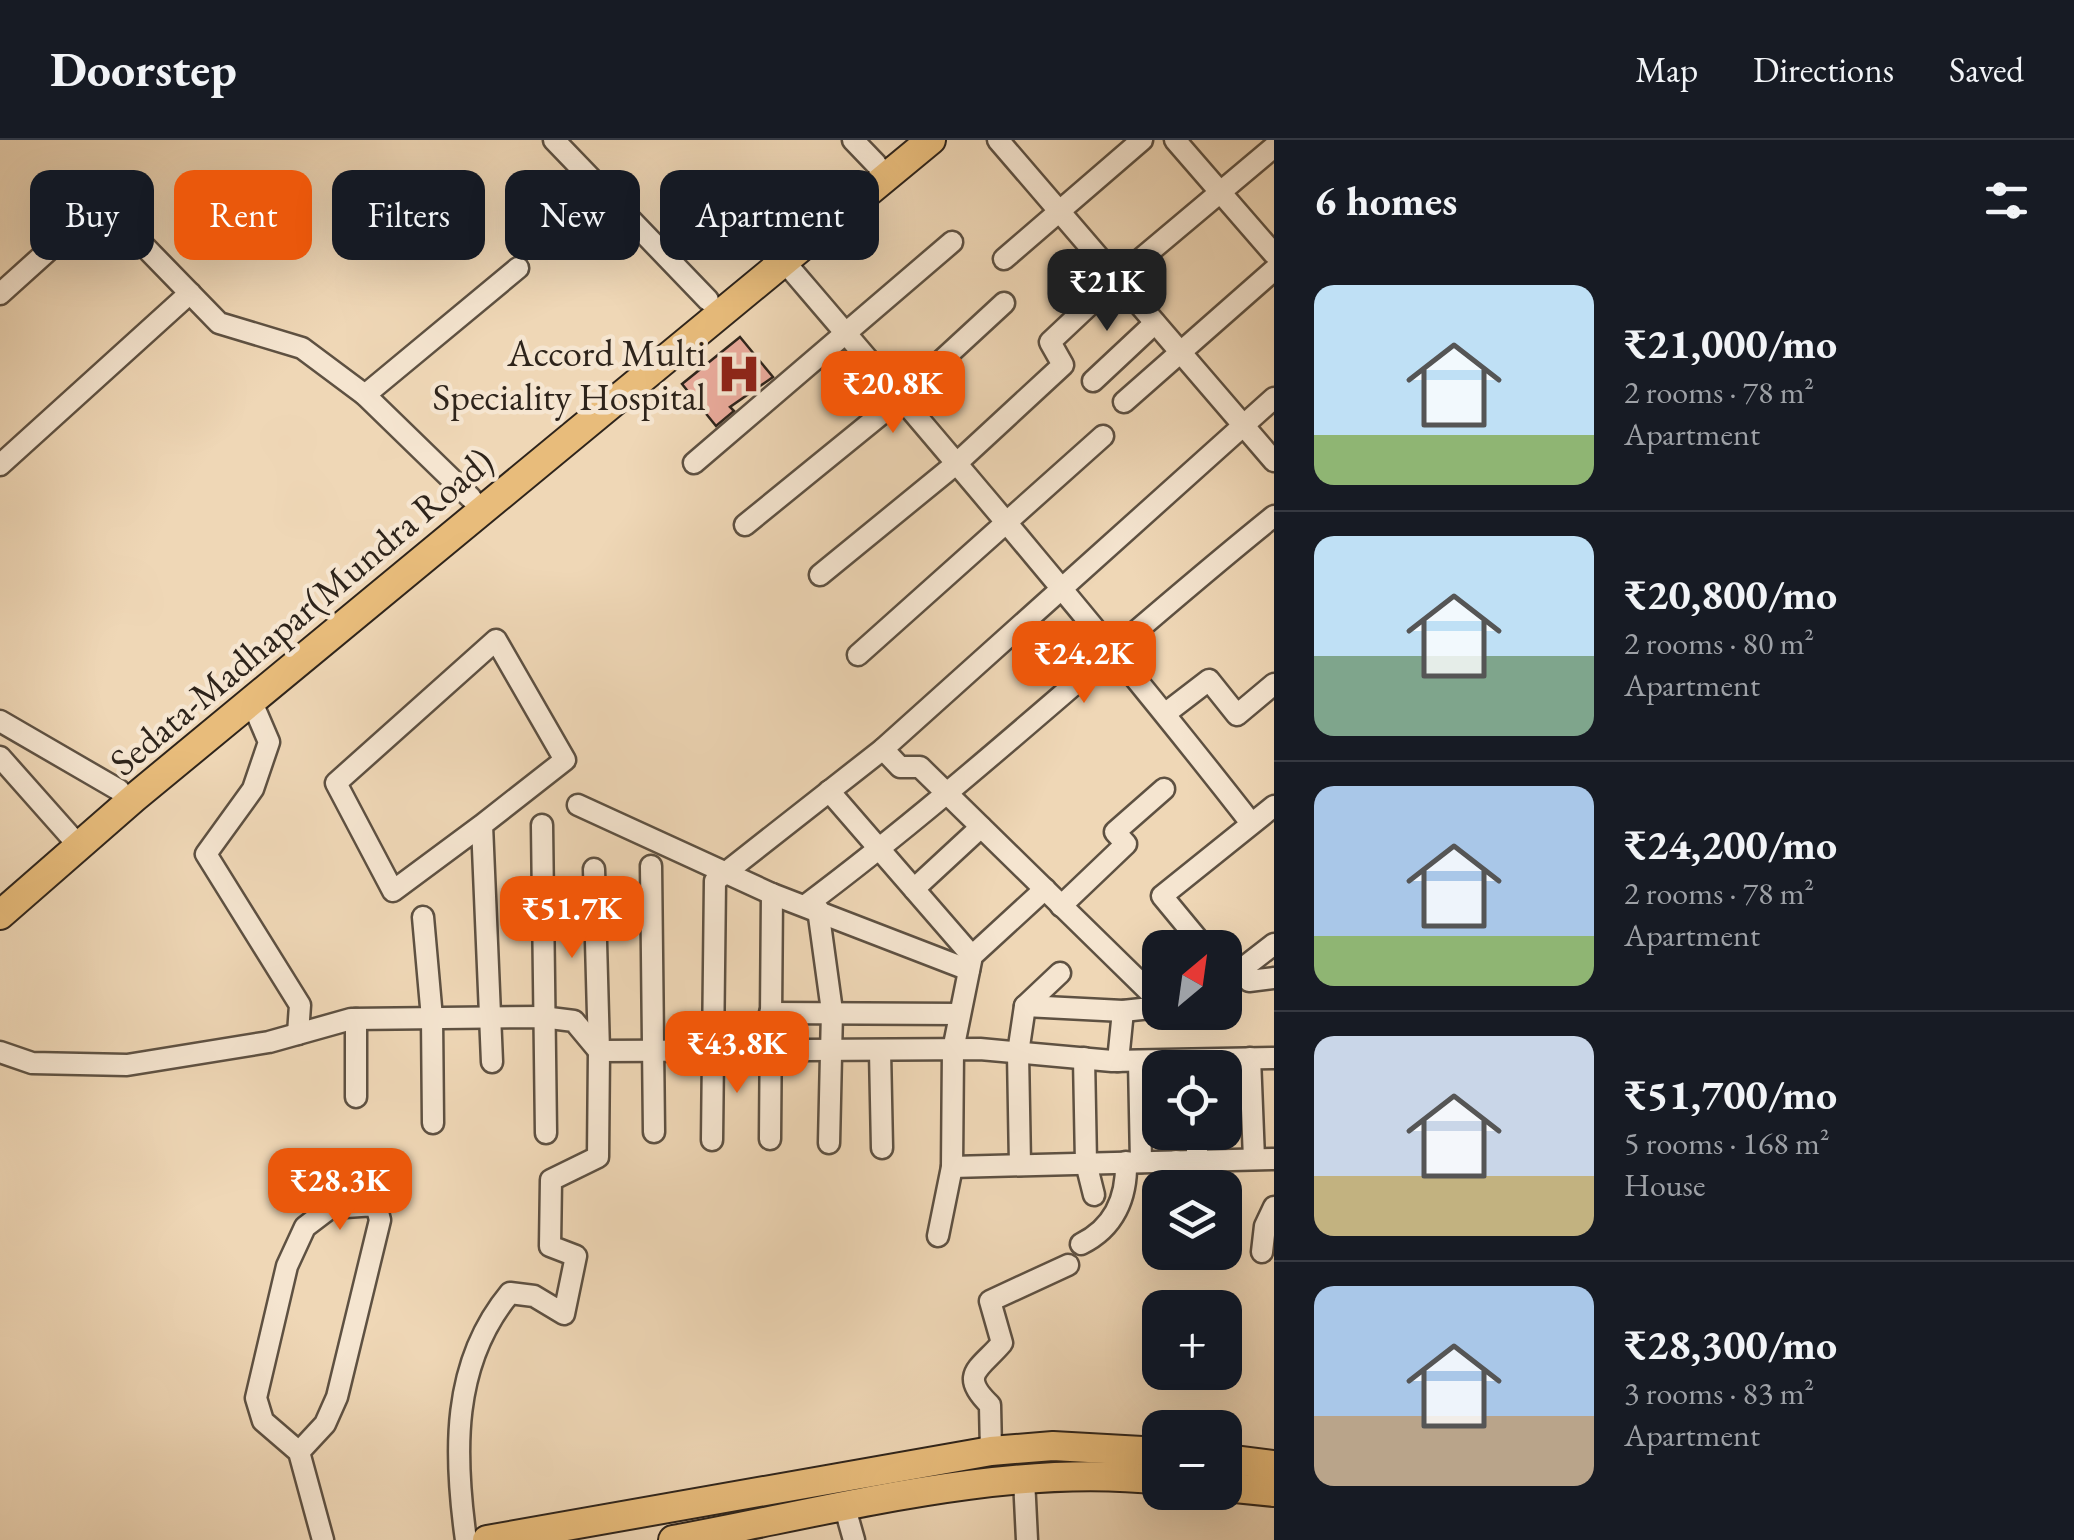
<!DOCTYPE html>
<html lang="en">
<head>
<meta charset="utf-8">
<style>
	:root { --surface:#171b24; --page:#242831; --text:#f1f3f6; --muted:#9ea1a6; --line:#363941; --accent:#ea580c }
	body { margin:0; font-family:"EB Garamond",serif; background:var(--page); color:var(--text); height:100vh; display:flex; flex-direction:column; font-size:38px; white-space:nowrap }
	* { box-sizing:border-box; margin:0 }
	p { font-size:32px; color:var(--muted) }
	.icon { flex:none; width:55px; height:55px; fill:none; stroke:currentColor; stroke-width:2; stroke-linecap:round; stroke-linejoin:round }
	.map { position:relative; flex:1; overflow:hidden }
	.drawer { display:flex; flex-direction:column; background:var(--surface); width:800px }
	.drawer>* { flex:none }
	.banner { position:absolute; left:30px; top:30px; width:950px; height:90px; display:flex; gap:20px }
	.needle { width:65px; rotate:29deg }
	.fabs { position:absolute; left:1142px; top:790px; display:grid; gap:20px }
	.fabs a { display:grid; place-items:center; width:100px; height:100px; border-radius:20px; background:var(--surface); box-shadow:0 10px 40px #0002; font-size:50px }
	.price { position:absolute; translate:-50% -85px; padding:0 22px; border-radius:20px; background:var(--accent); color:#fff; font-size:32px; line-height:65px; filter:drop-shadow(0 2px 5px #0008) }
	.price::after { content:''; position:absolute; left:50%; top:60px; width:30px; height:22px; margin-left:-15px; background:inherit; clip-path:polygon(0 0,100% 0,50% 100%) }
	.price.active { background:#222; color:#fff }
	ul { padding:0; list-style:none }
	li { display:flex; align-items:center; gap:30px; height:250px; padding:0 40px }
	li+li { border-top:2px solid var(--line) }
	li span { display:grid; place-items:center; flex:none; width:280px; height:200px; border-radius:20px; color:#555 }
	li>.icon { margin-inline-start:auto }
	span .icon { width:120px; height:120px; fill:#fffc; stroke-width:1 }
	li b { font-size:42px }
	h2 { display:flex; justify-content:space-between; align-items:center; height:120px; padding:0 40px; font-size:42px }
	.pill { padding:0 35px; border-radius:20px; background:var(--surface); box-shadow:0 10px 40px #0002; font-size:35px; line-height:90px }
	.pill.active { background:var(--accent); color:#fff }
	header { display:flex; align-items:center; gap:60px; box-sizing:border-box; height:140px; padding:0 50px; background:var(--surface); border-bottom:2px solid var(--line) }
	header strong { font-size:48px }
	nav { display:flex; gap:55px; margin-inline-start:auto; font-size:35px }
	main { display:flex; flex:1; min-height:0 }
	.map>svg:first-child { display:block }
	.building { fill:#e9aa9b; stroke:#2e241b; stroke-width:2.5 }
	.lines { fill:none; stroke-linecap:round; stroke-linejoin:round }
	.minor-casing { stroke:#5e5142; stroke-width:25 }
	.major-casing { stroke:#2e241b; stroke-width:32 }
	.minor { stroke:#f5e5d0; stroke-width:20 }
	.major { stroke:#e8bc7b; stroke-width:28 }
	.labels { text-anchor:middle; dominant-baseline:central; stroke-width:9; stroke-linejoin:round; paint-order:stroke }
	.poi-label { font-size:38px; fill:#2e241b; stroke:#f5e5d0; text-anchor:end }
	.street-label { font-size:38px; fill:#2e241b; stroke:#f5e5d0 }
</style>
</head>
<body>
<header>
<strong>Doorstep</strong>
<nav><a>Map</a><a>Directions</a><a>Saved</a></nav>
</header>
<main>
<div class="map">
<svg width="1274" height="1400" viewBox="0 0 1274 1400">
	<rect width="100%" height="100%" fill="#efd7b6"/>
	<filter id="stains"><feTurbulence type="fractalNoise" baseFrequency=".002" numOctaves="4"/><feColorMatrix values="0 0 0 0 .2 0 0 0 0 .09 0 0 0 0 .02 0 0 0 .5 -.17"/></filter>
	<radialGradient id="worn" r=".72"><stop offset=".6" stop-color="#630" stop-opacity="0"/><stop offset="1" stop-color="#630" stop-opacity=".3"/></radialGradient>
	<polygon class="building" points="740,197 773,237 730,267 734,271 716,286 682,244"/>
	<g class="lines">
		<g class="minor-casing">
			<g id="minor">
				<polyline points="554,0 708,160"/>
				<polyline points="853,0 876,24"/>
				<polyline points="998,0 1274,321"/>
				<polyline points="1175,0 1274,114"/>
				<polyline points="1004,119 1142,0"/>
				<path d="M783,120C942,306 1101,491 1251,683"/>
				<polyline points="0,154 91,72 110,71 219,183 302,208 365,255 471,358"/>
				<polyline points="1093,241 1155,183"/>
				<polyline points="365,255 518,128"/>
				<polyline points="1124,262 1274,130"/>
				<polyline points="694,323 952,102"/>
				<polyline points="0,325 190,153"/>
				<polyline points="745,385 901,258 1004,163"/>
				<polyline points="820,435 957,323 1063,225 1050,202 1117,139 1274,7"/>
				<polyline points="858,515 1103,296"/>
				<polyline points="251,560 269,602 253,649 206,714 300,865 298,894"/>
				<polyline points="1166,573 1209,540 1237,575 1274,544"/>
				<polyline points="0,581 119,650"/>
				<polyline points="883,609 900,627 920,627 1160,862"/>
				<polyline points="0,617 79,706"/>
				<polyline points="829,651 972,816"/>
				<polyline points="578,665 772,754 969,830"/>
				<polyline points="482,685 393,751 336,643 496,500 565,620 482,685 492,922"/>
				<polyline points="542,685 546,993"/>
				<polyline points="651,726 654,992"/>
				<polyline points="914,749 981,687"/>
				<path d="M806,765C969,643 1116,503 1274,376"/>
				<polyline points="1061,766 1126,704 1115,692 1164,649"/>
				<polyline points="818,769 832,871 829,1003"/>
				<polyline points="423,777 432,878 433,983"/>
				<polyline points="1205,808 1162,756 1274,666"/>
				<polyline points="1244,828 1249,841 1274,838"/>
				<polyline points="1225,842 1274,804"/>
				<polyline points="1025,866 1123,871 1160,867"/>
				<polyline points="770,873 959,874"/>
				<polyline points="880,911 882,1008"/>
				<polyline points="0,912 32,923 127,925 269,902 351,879 542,877 574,881 599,911 980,909 1112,921 1274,918"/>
				<polyline points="1084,918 1086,1023 1094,1055"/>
				<polyline points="1250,918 1254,1019"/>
				<polyline points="1118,921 1123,871"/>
				<polyline points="1139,921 1141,1022"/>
				<polyline points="356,957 356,879"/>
				<polyline points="1197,992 1197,1021"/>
				<polyline points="770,999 772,754"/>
				<polyline points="712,1000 715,741 883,609 1274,258"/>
				<polyline points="1020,1025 1018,913 1025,866 1060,833"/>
				<polyline points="952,1027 1274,1019"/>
				<polyline points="1176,1048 1176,1021"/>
				<polyline points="938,1096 952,1027 953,910 972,816 1045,749"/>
				<path d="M1081,1104C1114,1088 1127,1058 1126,1022"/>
				<polyline points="1262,1112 1265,1086 1274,1067"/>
				<path d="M991,1311L990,1265C958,1234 980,1229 1002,1203L990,1161L1068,1125"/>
				<polyline points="299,1312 325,1284 337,1257 380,1080 376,1065 330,1068 305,1087 287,1126 256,1258 263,1281 299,1312 323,1400"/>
				<polyline points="1024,1339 1027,1400"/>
				<polyline points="845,1368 854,1400"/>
				<path d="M466,1400C454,1314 451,1224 510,1153L534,1156L564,1174L576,1116L550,1106L551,1040L598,1017L599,911L594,729"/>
			</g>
		</g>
		<g class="major-casing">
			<g id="major">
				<polyline points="0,775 134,658 931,0"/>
				<polyline points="1225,1319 1274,1325"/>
				<polyline points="1225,1347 1274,1352"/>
				<polyline points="487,1400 991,1311 1053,1306 1160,1312"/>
				<path d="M673,1400C827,1372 1004,1322 1160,1340"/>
			</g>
		</g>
		<use href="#minor" class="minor"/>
		<use href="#major" class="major"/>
	</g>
	<defs>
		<g id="hospital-bare" transform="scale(3.45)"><path d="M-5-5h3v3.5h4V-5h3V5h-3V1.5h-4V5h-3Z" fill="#8f2418" stroke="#f5e5d0" stroke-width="2.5" paint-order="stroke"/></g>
	</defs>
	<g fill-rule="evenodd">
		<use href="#hospital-bare" x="739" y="234"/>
	</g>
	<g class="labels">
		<g class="poi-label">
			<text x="706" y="212">Accord Multi<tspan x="706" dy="44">Speciality Hospital</tspan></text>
		</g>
		<g class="street-label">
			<text transform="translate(301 471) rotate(-40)">Sedata-Madhapar(Mundra Road)</text>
		</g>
	</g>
	<rect width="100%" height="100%" filter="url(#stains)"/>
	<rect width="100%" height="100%" fill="url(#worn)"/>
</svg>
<div class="fabs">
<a><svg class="needle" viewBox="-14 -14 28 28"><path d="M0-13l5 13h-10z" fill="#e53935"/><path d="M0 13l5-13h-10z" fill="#9ea1a6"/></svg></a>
<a><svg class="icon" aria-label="locate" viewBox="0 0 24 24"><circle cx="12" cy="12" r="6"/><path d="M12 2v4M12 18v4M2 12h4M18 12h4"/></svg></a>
<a><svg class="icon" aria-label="layers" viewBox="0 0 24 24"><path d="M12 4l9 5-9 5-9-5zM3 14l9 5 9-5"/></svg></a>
<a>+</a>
<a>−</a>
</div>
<b class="price active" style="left:1107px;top:194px">₹21K</b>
<b class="price" style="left:893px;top:296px">₹20.8K</b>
<b class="price" style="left:1084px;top:566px">₹24.2K</b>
<b class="price" style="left:572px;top:821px">₹51.7K</b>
<b class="price" style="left:737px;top:956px">₹43.8K</b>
<b class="price" style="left:340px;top:1093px">₹28.3K</b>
<div class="banner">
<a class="pill">Buy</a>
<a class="pill active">Rent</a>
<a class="pill">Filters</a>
<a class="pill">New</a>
<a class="pill">Apartment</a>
</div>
</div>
<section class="drawer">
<h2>6 homes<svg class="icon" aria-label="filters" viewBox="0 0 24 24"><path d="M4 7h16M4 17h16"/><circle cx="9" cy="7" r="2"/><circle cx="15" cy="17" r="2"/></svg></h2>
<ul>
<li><span style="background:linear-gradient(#bfe0f5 75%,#8fb573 0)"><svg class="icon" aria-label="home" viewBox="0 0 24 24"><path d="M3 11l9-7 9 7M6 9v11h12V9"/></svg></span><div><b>₹21,000/mo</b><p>2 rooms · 78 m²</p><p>Apartment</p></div></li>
<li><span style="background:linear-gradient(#bfe0f5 60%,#7fa58c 0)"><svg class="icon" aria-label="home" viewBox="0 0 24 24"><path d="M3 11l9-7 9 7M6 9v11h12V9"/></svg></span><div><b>₹20,800/mo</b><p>2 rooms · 80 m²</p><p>Apartment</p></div></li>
<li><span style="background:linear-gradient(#a9c7e8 75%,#8fb573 0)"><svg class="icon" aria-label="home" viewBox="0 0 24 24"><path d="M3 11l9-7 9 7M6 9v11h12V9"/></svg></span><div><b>₹24,200/mo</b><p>2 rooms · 78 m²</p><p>Apartment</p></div></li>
<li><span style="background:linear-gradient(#c9d6e8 70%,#c2b280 0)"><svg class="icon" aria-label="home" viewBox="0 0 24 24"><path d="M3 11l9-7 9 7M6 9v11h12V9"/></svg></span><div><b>₹51,700/mo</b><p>5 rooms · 168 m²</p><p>House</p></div></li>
<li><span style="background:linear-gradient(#a9c7e8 65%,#b9a48a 0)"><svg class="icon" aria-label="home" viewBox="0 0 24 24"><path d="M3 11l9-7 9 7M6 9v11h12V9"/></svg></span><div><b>₹28,300/mo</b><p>3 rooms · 83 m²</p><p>Apartment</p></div></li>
</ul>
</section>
</main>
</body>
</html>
